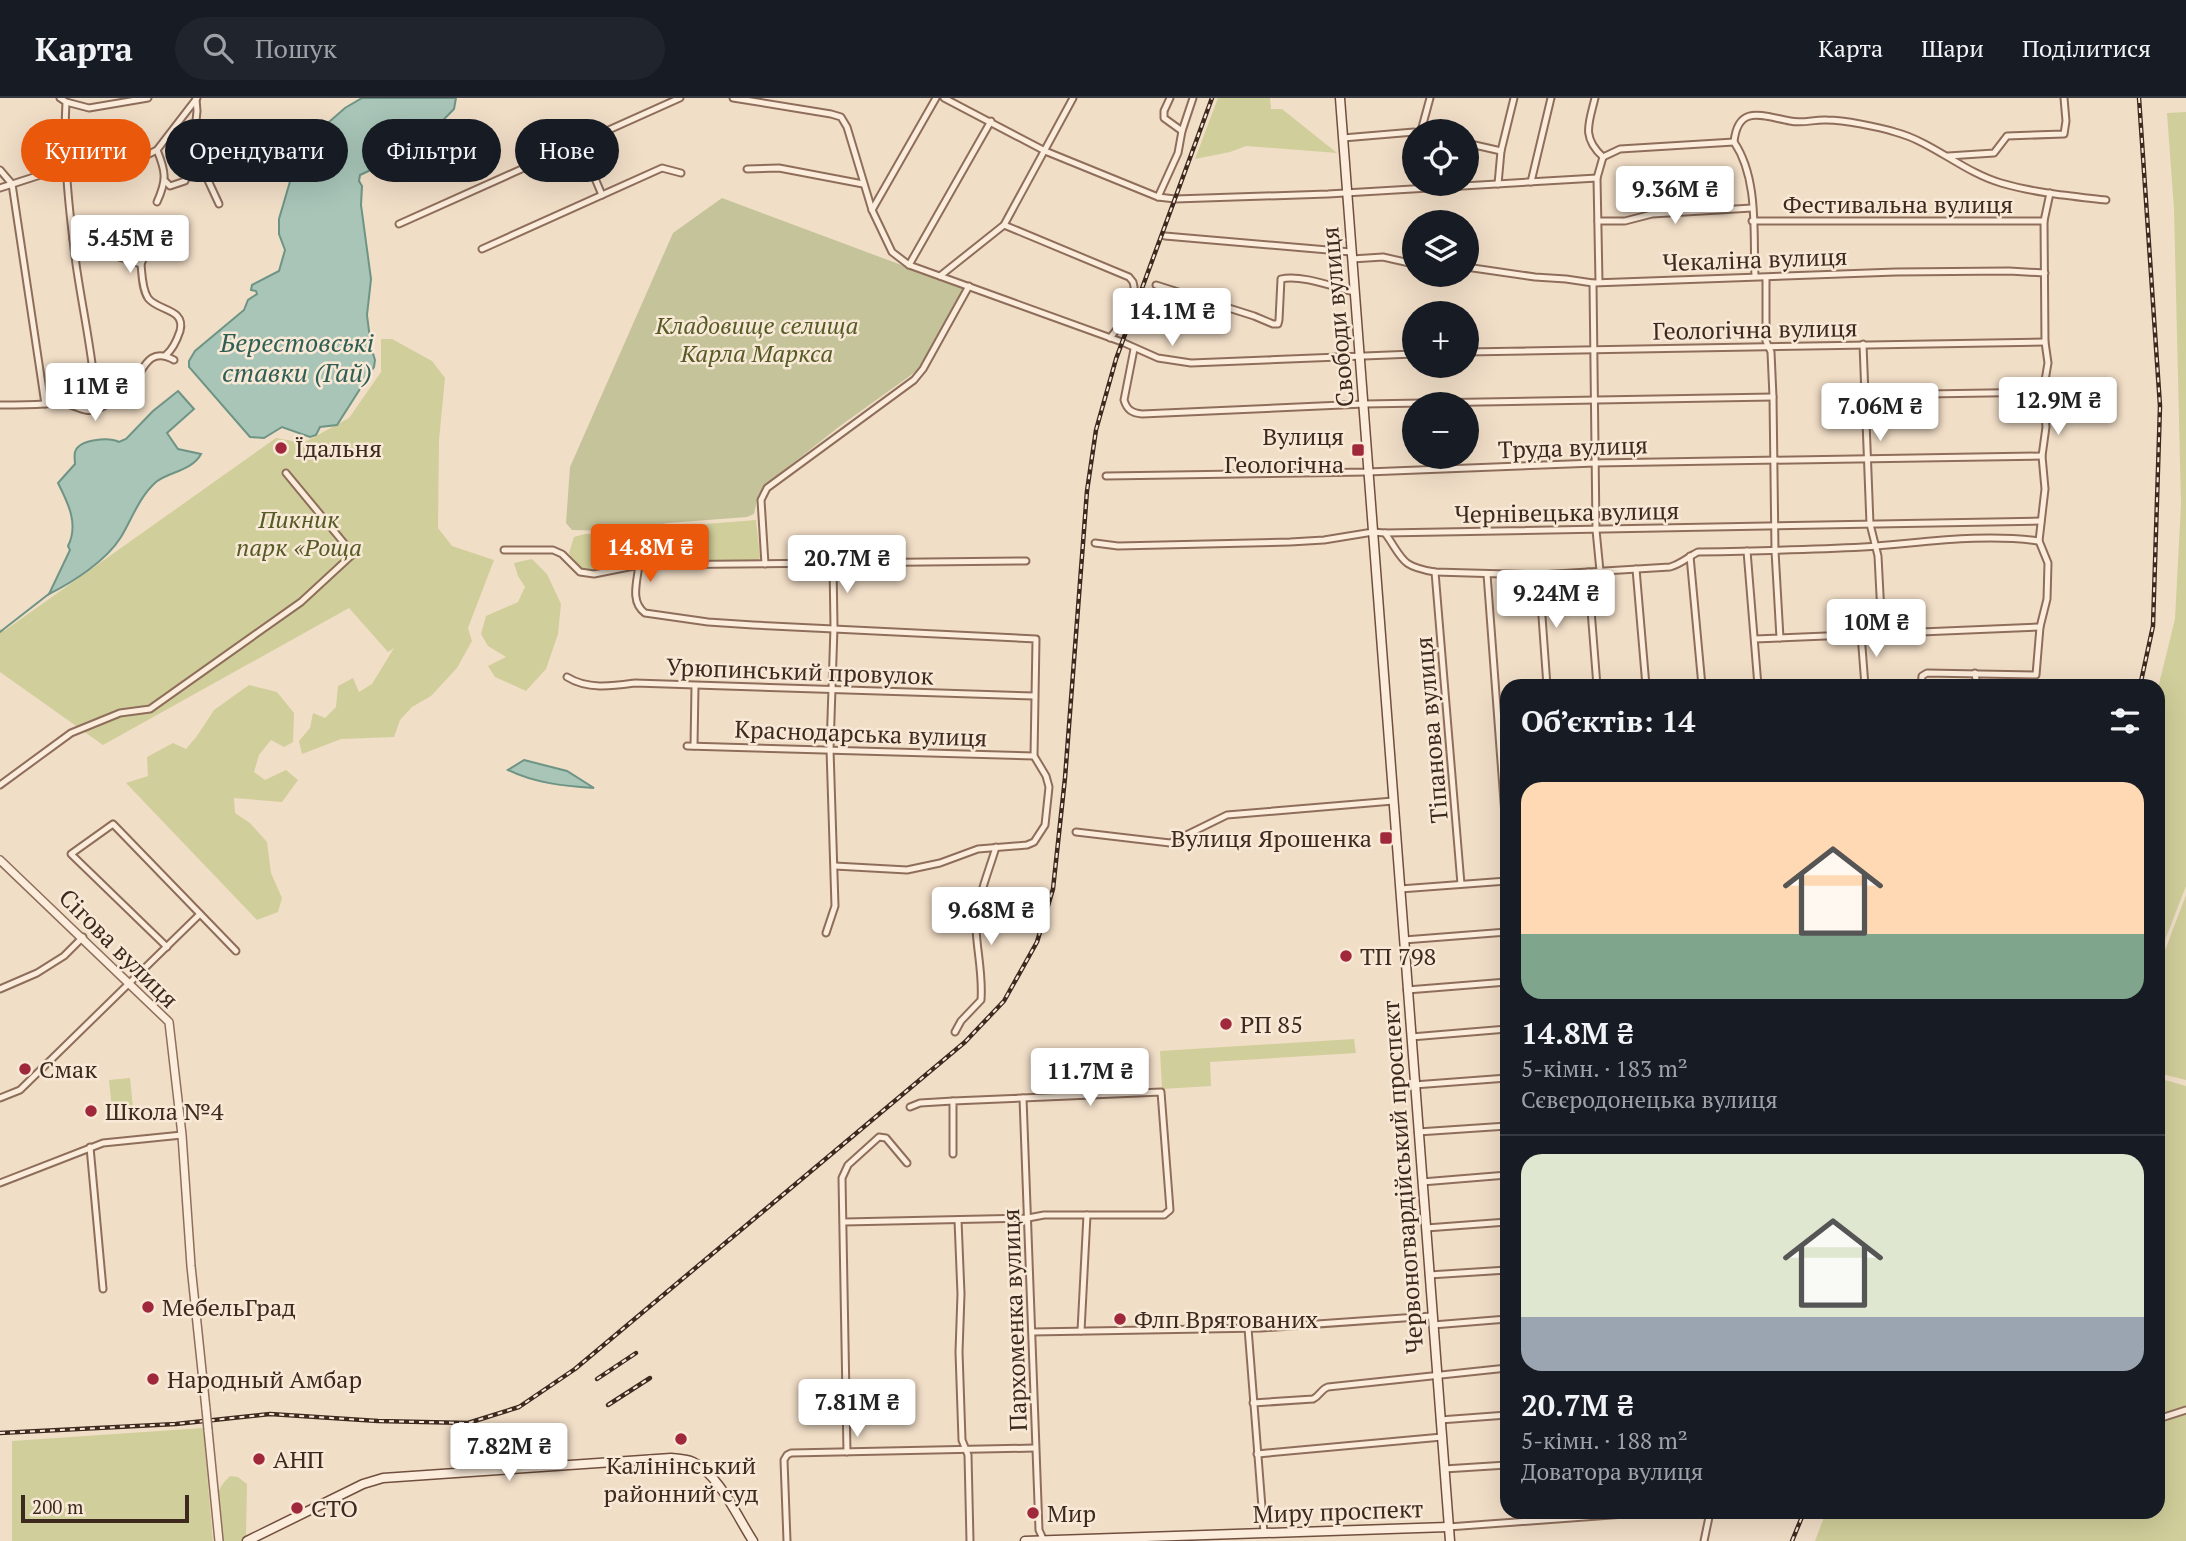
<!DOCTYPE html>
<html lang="uk">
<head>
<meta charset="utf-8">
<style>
	:root { --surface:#171b24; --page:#20242c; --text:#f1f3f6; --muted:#9ea1a6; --line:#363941; --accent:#ea580c }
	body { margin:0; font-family:"PT Serif",serif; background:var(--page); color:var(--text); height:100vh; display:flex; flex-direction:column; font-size:26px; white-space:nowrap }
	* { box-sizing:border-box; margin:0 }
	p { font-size:23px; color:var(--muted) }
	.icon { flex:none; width:38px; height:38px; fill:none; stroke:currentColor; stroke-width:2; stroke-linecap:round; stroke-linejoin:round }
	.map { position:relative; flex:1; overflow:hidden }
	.side { position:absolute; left:1500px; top:581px; width:665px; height:840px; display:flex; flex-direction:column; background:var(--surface); border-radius:21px; box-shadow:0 7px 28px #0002 }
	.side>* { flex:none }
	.hud { position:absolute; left:21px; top:21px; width:665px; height:63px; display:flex; gap:14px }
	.tools { position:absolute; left:1402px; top:21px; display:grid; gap:14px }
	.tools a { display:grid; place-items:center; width:77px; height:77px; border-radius:50%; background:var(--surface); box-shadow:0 7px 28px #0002; font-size:35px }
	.scale { position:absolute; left:21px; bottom:18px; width:168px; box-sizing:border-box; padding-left:7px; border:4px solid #3e291f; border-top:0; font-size:19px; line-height:24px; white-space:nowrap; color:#3e291f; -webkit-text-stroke:5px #f8e9d7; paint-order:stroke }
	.price { position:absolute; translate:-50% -60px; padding:0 16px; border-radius:7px; background:#fff; color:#222; font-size:23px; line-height:46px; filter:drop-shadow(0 2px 4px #0008) }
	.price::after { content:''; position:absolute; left:50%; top:42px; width:21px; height:16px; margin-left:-10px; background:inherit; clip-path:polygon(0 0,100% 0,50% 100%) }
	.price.active { background:var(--accent); color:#fff }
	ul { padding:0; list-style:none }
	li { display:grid; align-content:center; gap:14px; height:371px; padding:0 21px }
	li+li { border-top:2px solid var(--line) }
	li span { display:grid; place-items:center; height:217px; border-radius:21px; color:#555 }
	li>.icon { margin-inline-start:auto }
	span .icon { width:126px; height:126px; fill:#fffc; stroke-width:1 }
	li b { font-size:30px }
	h2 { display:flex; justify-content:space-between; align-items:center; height:84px; padding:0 21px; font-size:30px }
	.chip { padding:0 24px; border-radius:32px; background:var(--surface); box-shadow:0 7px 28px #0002; font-size:24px; line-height:63px }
	.chip.active { background:var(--accent); color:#fff }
	header { display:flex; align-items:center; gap:42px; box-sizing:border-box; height:98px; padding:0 35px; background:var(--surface); border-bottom:2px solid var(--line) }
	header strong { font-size:33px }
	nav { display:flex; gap:38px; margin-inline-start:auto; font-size:24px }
	.search { width:490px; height:63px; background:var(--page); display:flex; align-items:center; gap:18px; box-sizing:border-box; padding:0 24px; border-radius:38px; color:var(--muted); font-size:26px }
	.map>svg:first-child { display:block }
	.green { fill:#d0ce9a }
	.cemetery { fill:#c5c399 }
	.water { fill:#a8c5b8; stroke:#6e9485; stroke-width:2 }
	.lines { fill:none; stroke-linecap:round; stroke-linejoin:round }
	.stream { stroke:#6e9485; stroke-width:2 }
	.minor-casing { stroke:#8e6e5b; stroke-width:9 }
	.tertiary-casing { stroke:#8e6e5b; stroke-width:10 }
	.secondary-casing { stroke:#704f3e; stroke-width:11 }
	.minor { stroke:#fbecdb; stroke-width:5 }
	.tertiary { stroke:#fbecdb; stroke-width:7 }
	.secondary { stroke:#fbecdb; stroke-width:8 }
	.rail-casing { stroke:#3e291f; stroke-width:4.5 }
	.rail { stroke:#f8e9d7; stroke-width:2; stroke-dasharray:5; stroke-linecap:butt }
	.tertiary-bridge-casing { stroke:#8e6e5b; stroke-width:10; stroke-linecap:butt }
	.tertiary-bridge { stroke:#fbecdb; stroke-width:7 }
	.poi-dot { fill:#a0283b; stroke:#f8e9d7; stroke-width:2.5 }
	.labels { text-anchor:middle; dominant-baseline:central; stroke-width:5; stroke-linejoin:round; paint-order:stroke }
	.street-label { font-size:24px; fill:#3e291f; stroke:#f8e9d7 }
	.park-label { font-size:24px; font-style:italic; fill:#565b25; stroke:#f8e9d7 }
	.poi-label { font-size:24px; fill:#3e291f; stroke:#f8e9d7; text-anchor:start }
	.water-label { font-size:26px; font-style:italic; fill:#2e5e54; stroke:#f8e9d7 }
</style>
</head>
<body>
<header>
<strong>Карта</strong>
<div class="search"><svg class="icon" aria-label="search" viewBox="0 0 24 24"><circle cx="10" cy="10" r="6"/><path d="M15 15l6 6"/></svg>Пошук</div>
<nav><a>Карта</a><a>Шари</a><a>Поділитися</a></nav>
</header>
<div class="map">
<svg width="2186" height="1443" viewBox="0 0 2186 1443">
	<rect width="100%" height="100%" fill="#f1dec7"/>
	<g class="green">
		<polygon points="1218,0 1270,0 1271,11 1282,11 1337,55 1246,48 1230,54 1195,61"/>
		<polygon points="2186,14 2186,788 2158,860 2158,590 2175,521 2181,406 2174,111 2167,15"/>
		<polygon points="381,241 392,241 432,263 445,280 439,342 438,430 452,448 494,462 468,530 472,543 457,570 431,598 412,609 400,622 394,639 341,641 302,656 299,643 310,630 313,615 325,620 336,609 338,588 353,580 359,594 372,586 394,550 388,554 349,510 103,647 0,574 0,531 4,533 276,340 303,345 349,320 381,274"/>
		<polygon points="756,422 760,459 758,463 639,465 595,473 582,470 574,465 569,455 574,439 585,436 619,436 667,429"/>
		<polygon points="532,461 547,476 561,506 558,536 546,571 526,593 495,579 488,568 506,559 488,548 481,536 486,518 518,504 525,489 518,478 514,465"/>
		<polygon points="249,587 277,594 294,615 293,644 284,649 271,642 259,657 254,674 265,682 286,672 298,682 282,704 234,700 235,715 250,725 267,744 271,775 282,800 278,814 257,822 126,685 148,678 147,659 173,645 186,651 197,638 214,612"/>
		<polygon points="2186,797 2186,982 2158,975 2158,871"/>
		<polygon points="1354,941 1356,955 1210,964 1211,988 1162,991 1160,953"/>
		<polygon points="130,980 134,1019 113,1021 109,982"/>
		<polygon points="2158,980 2186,988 2186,1443 1815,1443 1826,1414 2158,1414"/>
		<polygon points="203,1330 213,1443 12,1443 12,1343"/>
		<path d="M230,1378L238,1379L247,1386L246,1438L242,1443H219C216,1417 209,1397 230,1378Z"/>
	</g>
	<polygon class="cemetery" points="722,100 963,190 940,235 918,272 840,328 764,388 758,398 754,416 747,419 668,425 620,433 572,432 566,425 570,369 673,135"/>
	<g class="water">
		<polygon points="362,0 456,0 454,11 414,52 360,77 359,83 362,88 361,107 371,181 367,217 371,249 375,262 374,269 337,327 320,329 316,337 310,339 282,329 264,340 250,339 189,269 189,263 195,253 244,212 248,202 257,196 256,193 251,192 252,187 279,173 285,152 279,136 279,121 294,70 303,63 314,37 345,10"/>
		<path d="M178,293L194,311L167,335L178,351L201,356C192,373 168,374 156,384C139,399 132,421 121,439C106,463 73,484 49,496L70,452L68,448C79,426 68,405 58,385L75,366C75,362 74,358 75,354C79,341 109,339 119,344L126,341L153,313Z"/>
		<path d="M524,662L567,673L594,690C564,688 534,685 508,672Z"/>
	</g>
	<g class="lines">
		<polyline class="stream" points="0,534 50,495"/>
		<g class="minor-casing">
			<g id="minor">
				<path d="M60,0L66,4C63,58 69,112 76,166C83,215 94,262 97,311"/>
				<polyline points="733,0 831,16 841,19 847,29 872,112 892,154 909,167 1122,244 1158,260 1191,265 1414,256"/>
				<polyline points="944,0 1045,53 1158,99 1175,101 1328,96 1597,80"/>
				<polyline points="1170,0 1164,13 1164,20 1182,33"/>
				<path d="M1595,0C1589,25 1581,39 1603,59L1597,80L1599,184"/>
				<polyline points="66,4 89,10 148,0"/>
				<polyline points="1421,33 1430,0"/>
				<polyline points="1343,40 1414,34"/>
				<polyline points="580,45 602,97"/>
				<polyline points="1466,45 1501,53"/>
				<polyline points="1948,58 1994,55 2007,38 2064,36 2066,23 2064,0"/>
				<polyline points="1603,59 1620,51 1734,44"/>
				<polyline points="191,71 197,13 196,1"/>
				<polyline points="747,71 779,70 863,86"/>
				<polyline points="0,72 12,86 45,306"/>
				<polyline points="206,78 219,106"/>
				<polyline points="165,83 170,88 185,83 191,71 206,78 238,69"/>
				<polyline points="1531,84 1551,0"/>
				<polyline points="1498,86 1501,53 1514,0"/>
				<polyline points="0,90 65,69 149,56 157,52 197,0"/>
				<polyline points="1158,99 1178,55 1182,33 1193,0"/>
				<path d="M157,104C167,82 166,74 157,52"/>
				<polyline points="872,112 936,0"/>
				<polyline points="1598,123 1625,123 1652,116 1752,110"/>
				<polyline points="1752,123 2044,123"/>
				<polyline points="399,126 680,0"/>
				<path d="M1004,127L1129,179L1133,184C1139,204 1122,225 1110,240"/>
				<polyline points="1165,138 1351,154"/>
				<polyline points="73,141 101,148 116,158 141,166 149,148 149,133"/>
				<polyline points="482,151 662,70 681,75"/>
				<polyline points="1352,161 1383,159 1414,166"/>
				<path d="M141,166C142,176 142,191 148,200C157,213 186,210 180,233C177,242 173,251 166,257"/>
				<polyline points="909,167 991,23"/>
				<polyline points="1466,169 1535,179 1566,181 1593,185 1896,174 2009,173 2045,175"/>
				<polyline points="940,178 1004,127 1073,0"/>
				<path d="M1755,178C1753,135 1759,81 1734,44C1738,6 1762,18 1790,23C1803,26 1815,21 1827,22C1844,22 1879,29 1895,34C1933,44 1963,74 2001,85C2035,95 2071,98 2106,102"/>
				<polyline points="1766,180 1766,243 1771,254 1773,299 1775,453 1780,540"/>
				<polyline points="1593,185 1596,432 1600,473"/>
				<path d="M1156,187L1254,218L1273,226H1278L1279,222L1281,181C1300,176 1334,189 1354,194"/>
				<polyline points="1863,246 1870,426 1878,458 1882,536"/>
				<path d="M1134,251L1124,302C1127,312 1132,315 1142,316L1364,306L1773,299"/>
				<polyline points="1466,254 2045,244"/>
				<polyline points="1865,297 2043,294"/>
				<path d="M0,307C15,307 30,307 44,306C52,306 59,304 66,306C78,308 85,316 98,311C109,306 121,298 130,289C143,276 146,247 174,262"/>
				<polyline points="1106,378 1367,374 1595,365 2042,358"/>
				<path d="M1385,435C1404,462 1400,468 1435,474L1539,477L1670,469C1681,466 1688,459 1698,454C1753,453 1808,452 1863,449C1922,445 1980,435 2039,443"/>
				<polyline points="1095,445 1118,448 1290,444 1324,442 1373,434 1385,435 2041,423"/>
				<polyline points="504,452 553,452 562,456 580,474 594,476 639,467 1026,463"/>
				<polyline points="1747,453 1758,588"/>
				<polyline points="1690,458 1702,588"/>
				<polyline points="765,466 761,402 767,390 914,282 923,271 969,188"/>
				<path d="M639,467C637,484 630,504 645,515L708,524L753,527L1036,541L1034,658L1046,678L1049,689L1045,727L1034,744L1027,747L978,751L940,765L907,772L835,768"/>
				<polyline points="1636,471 1646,588"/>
				<polyline points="1435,474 1461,786"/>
				<polyline points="1588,474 1597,588"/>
				<polyline points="1487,476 1507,744"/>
				<polyline points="1539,477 1547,588"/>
				<polyline points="1861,536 1865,588"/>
				<polyline points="1755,541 2040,529"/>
				<polyline points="1975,575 1977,588"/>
				<path d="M567,579C588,592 613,588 635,585L1034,598"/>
				<polyline points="1921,588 1922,578 1927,575 2036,577 2040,529 2047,501 2048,465 2039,443 2045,391 2042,358 2046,329 2043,294 2048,265 2045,244 2044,123 2050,95"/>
				<polyline points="687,648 1034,658"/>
				<polyline points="694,648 695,588"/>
				<polyline points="0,687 71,635 120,615 150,611 301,504 353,456 286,375"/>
				<polyline points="1076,734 1170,745 1227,717 1393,703"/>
				<polyline points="1400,791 1507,783"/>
				<polyline points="826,835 835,808 830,651 834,529 833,466"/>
				<polyline points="1404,842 1507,834"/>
				<polyline points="167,849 71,756 113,726 236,853"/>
				<polyline points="0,891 37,875 64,858 83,839"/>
				<polyline points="1407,892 1507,884"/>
				<path d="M955,934L961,923L981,902C983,877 977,854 976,830C975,805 989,773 996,749"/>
				<polyline points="1411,939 1507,931"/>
				<polyline points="1414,987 1507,980"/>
				<polyline points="0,1000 20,992 200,816"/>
				<polyline points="1023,1000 1039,1432 1044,1443"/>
				<polyline points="910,1009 920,1005 953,1003"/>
				<polyline points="1418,1034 1507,1028"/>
				<polyline points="90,1049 103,1191"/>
				<polyline points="1422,1084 1507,1077"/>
				<polyline points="0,1085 103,1045 182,1037"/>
				<polyline points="958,1122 961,1196 959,1254 962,1342 968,1357 970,1443"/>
				<polyline points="844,1124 1028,1120 1044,1117 1164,1117 1170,1112 1161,994 953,1003 953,1056"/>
				<polyline points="1426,1130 1507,1124"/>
				<polyline points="1429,1177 1507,1172"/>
				<polyline points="1433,1227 1507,1221"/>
				<polyline points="1248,1230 1264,1435"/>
				<polyline points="1081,1233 1087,1117"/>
				<polyline points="1032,1234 1261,1230 1432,1218"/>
				<path d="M1253,1305L1313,1301C1320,1298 1321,1291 1328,1289L1507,1270"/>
				<polyline points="2158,1321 2186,1312"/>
				<polyline points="1440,1322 1507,1317"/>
				<polyline points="847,1354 842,1080 848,1067 879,1039 886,1040 907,1065"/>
				<polyline points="1257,1356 1442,1339"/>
				<polyline points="1444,1371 1507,1367"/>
				<polyline points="1448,1429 1652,1414"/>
				<polyline points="787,1443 784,1362 787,1357 791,1355 1035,1350"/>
				<polyline points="1704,1443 1709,1419 1706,1414"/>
			</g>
		</g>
		<g class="tertiary-casing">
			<g id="tertiary">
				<polyline points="0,762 169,924 182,1037 191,1168 206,1311"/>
				<polyline points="208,1332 219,1443"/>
			</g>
		</g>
		<g class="secondary-casing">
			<g id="secondary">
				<polyline points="1340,0 1450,1443"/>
				<path d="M247,1443L363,1386L383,1380L671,1360C679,1361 686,1361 693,1364C718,1375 738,1420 753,1443"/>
				<polyline points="1025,1443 1448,1429"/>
			</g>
		</g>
		<use href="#minor" class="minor"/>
		<use href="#tertiary" class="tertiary"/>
		<use href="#secondary" class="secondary"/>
		<g class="rail-casing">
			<g id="rail">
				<polyline points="2139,0 2160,308 2153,528 2140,588"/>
				<polyline points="597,1281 636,1255"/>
				<polyline points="608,1307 650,1280"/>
				<polyline points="0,1335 176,1326 270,1316 378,1323 468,1325 519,1309 575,1271 965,944 1004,903 1037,844 1053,791 1065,680 1087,393 1096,332 1116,261 1212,0"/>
				<polyline points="1792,1443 1804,1414"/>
			</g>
		</g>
		<use href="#rail" class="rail"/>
		<g class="tertiary-bridge-casing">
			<polyline id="tertiary-bridge" points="206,1311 208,1332"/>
		</g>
		<use href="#tertiary-bridge" class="tertiary-bridge"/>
	</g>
	<g class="poi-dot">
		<circle cx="281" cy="350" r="7"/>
		<rect x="1351" y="345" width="14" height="14" rx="3.5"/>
		<rect x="1379" y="733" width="14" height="14" rx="3.5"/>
		<circle cx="1346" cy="858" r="7"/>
		<circle cx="1226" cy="926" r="7"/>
		<circle cx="25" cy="971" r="7"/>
		<circle cx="91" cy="1013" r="7"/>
		<circle cx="148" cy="1209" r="7"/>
		<circle cx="1120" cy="1221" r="7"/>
		<circle cx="153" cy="1281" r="7"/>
		<circle cx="681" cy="1341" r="7"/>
		<circle cx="259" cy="1361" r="7"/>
		<circle cx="297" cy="1410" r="7"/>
		<circle cx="1033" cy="1415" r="7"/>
	</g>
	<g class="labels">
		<g class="street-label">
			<text x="1898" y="106">Фестивальна вулиця</text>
			<text transform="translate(1755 161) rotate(-2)">Чекаліна вулиця</text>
			<text transform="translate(1337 219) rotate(-95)">Свободи вулиця</text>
			<text transform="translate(1755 231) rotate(-1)">Геологічна вулиця</text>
			<text transform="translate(1573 349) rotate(-2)">Труда вулиця</text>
			<text transform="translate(1567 414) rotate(-1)">Чернівецька вулиця</text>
			<text transform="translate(800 573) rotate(2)">Урюпинський провулок</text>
			<text transform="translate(1431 632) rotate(-95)">Тіпанова вулиця</text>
			<text transform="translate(861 635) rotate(2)">Краснодарська вулиця</text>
			<text transform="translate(119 850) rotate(45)">Сігова вулиця</text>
			<text transform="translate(1402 1079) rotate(-94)">Червоногвардійський проспект</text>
			<text transform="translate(1014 1222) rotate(-92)">Пархоменка вулиця</text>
			<text transform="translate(1338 1413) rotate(-2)">Миру проспект</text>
		</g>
		<g class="park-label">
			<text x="757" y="227">Кладовище селища<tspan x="757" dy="28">Карла Маркса</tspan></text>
			<text x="299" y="421">Пикник<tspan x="299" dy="28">парк «Роща</tspan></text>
		</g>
		<g class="poi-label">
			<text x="1344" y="338" text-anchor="end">Вулиця<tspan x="1344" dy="28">Геологічна</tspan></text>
			<text x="295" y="350">Їдальня</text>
			<text x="1372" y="740" text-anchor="end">Вулиця Ярошенка</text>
			<text x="1360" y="858">ТП 798</text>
			<text x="1240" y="926">РП 85</text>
			<text x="39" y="971">Смак</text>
			<text x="105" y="1013">Школа №4</text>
			<text x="162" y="1209">МебельГрад</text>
			<text x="1134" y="1221">Флп Врятованих</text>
			<text x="167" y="1281">Народный Амбар</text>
			<text x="273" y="1361">АНП</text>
			<text x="681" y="1367" text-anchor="middle">Калінінський<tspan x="681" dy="28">районний суд</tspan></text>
			<text x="311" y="1410">СТО</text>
			<text x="1047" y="1415">Мир</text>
		</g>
		<g class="water-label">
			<text x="297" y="244">Берестовські<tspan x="297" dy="30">ставки (Гай)</tspan></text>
		</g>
	</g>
</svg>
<div class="tools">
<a><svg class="icon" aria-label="locate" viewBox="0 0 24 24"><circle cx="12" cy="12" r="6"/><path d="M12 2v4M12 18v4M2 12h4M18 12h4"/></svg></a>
<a><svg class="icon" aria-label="layers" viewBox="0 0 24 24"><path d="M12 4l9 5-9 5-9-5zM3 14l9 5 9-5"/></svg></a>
<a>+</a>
<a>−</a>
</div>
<div class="scale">200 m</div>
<b class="price" style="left:1675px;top:128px">9.36M ₴</b>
<b class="price" style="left:130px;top:177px">5.45M ₴</b>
<b class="price" style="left:1172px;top:250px">14.1M ₴</b>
<b class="price" style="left:95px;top:325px">11M ₴</b>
<b class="price" style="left:2058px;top:339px">12.9M ₴</b>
<b class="price" style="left:1880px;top:345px">7.06M ₴</b>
<b class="price active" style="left:650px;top:486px">14.8M ₴</b>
<b class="price" style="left:847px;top:497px">20.7M ₴</b>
<b class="price" style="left:1556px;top:532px">9.24M ₴</b>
<b class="price" style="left:1876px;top:561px">10M ₴</b>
<b class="price" style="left:991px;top:849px">9.68M ₴</b>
<b class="price" style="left:1090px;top:1010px">11.7M ₴</b>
<b class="price" style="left:857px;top:1341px">7.81M ₴</b>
<b class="price" style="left:509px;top:1385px">7.82M ₴</b>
<div class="hud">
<a class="chip active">Купити</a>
<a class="chip">Орендувати</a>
<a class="chip">Фільтри</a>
<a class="chip">Нове</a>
</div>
<section class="side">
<h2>Об’єктів: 14<svg class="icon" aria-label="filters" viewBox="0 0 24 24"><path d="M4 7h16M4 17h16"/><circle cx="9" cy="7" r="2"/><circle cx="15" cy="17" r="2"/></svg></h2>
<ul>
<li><span style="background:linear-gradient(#ffd9b3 70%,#7fa58c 0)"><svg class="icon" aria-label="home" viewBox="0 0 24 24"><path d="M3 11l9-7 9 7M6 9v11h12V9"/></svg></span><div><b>14.8M ₴</b><p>5-кімн. · 183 m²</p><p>Сєвєродонецька вулиця</p></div></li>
<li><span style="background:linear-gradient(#dfe7d0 75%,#9aa5b1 0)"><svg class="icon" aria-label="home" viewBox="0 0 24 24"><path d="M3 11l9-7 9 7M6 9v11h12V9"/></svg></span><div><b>20.7M ₴</b><p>5-кімн. · 188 m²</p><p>Доватора вулиця</p></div></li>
</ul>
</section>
</div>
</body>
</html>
